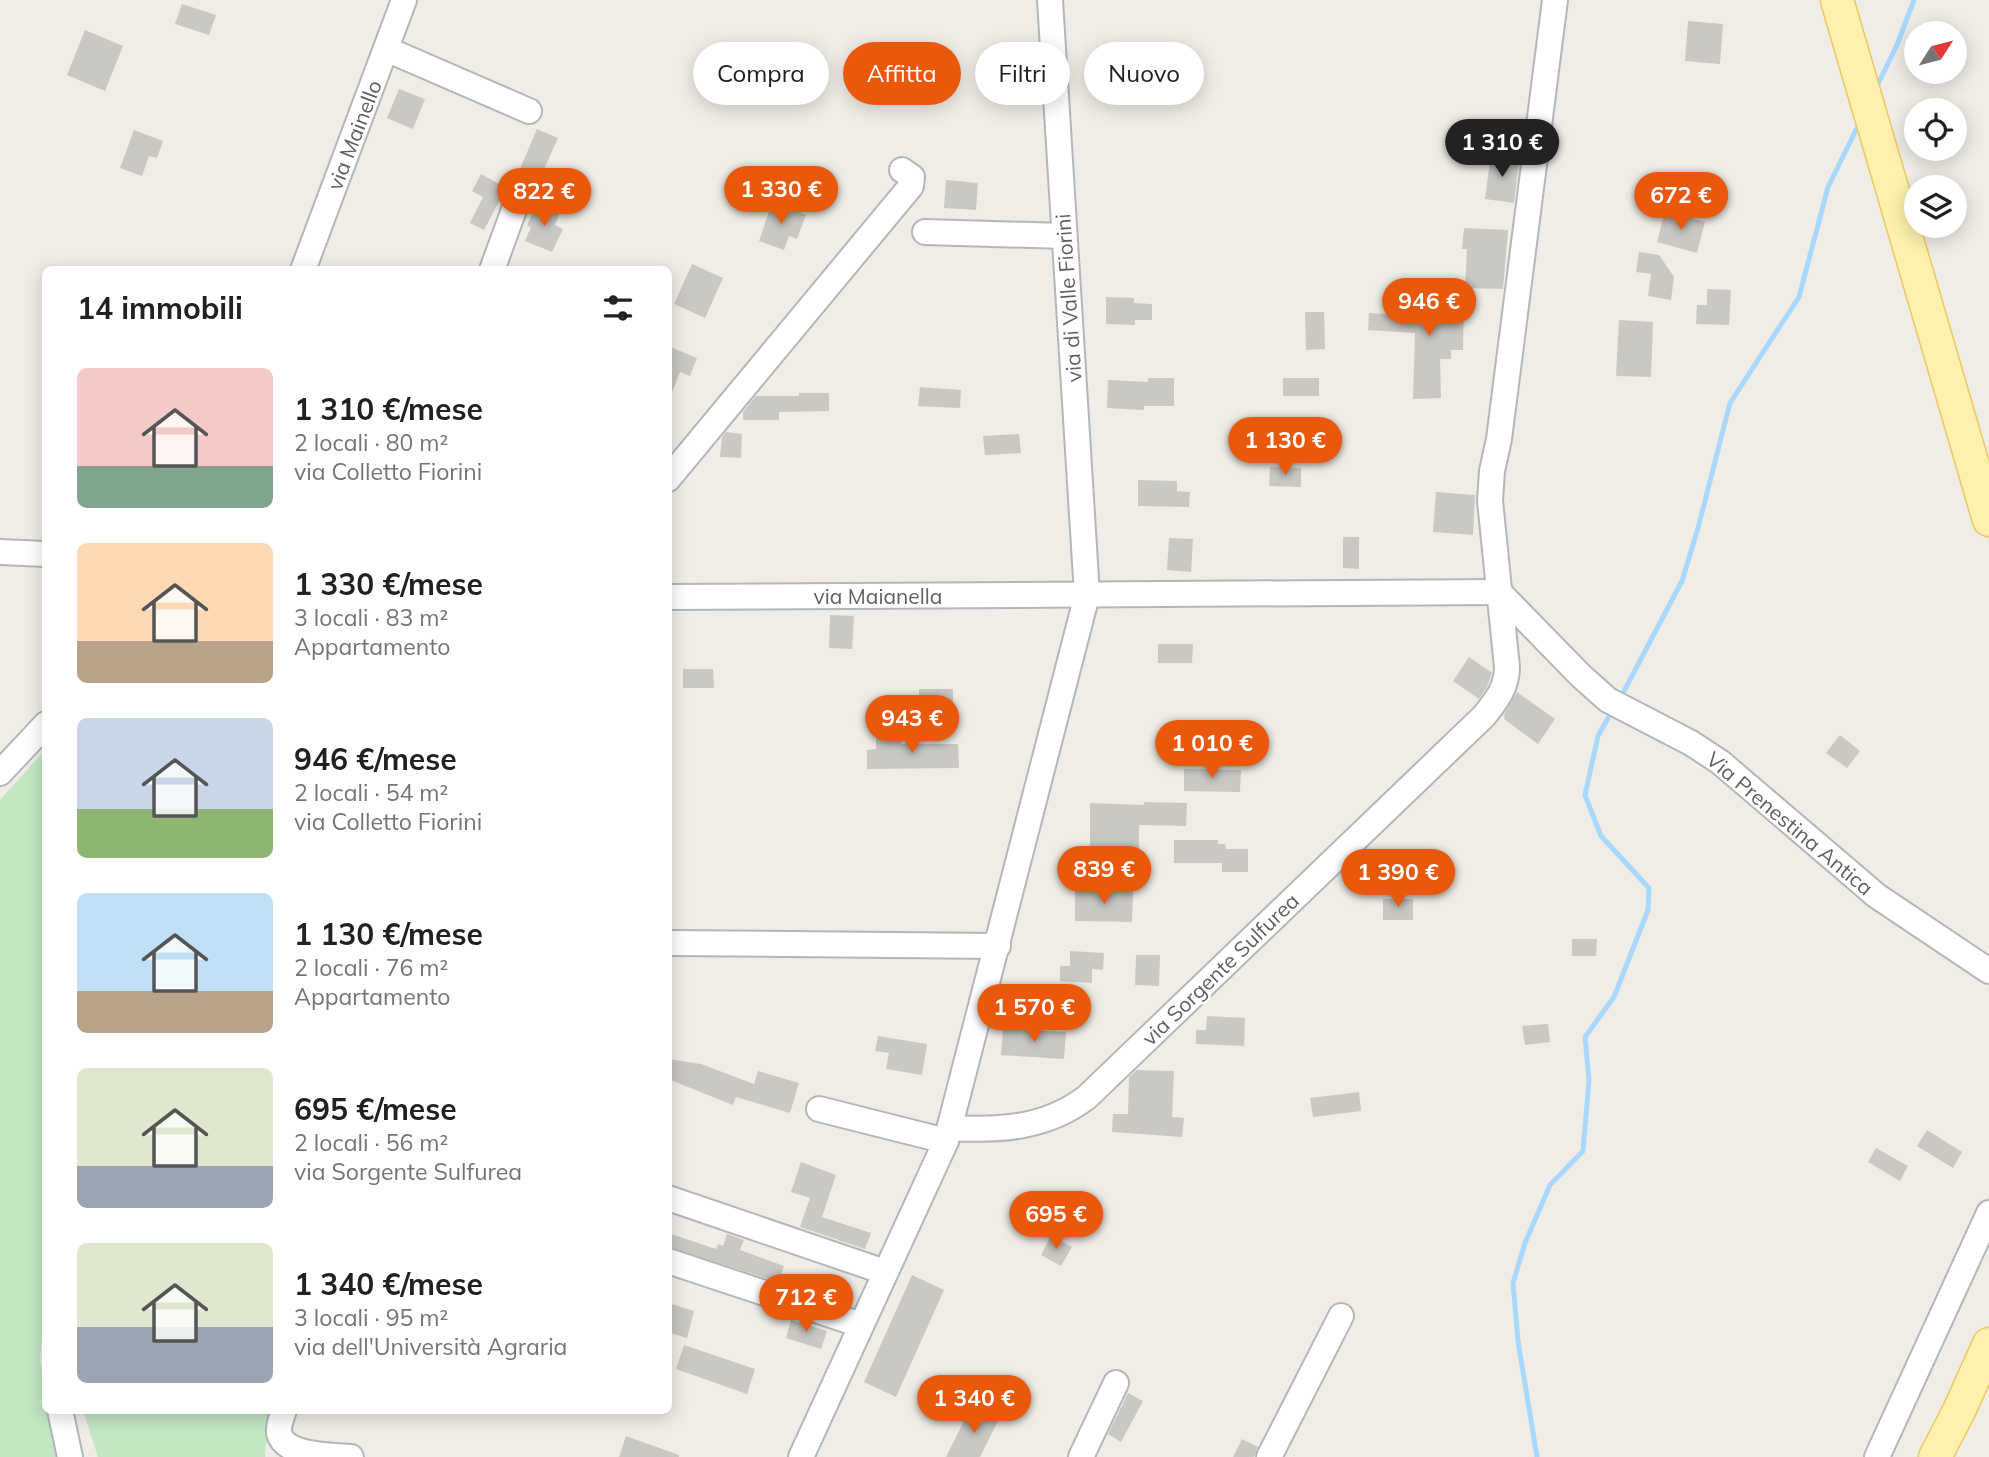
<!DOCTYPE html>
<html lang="it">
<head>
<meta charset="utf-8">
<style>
	:root { --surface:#fff; --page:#f6f6f6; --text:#202124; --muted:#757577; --accent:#ea580c }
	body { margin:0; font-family:Mulish,sans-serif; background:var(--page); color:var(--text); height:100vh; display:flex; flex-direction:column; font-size:26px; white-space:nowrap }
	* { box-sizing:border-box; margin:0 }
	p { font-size:23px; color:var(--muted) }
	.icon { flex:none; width:38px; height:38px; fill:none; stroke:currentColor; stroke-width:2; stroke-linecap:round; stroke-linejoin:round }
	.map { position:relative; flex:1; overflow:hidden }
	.details { position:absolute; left:42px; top:266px; width:630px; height:1148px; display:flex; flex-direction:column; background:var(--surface); border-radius:10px; box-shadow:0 4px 18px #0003 }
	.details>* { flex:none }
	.banner { position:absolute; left:693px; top:42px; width:665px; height:63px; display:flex; gap:14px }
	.needle { width:46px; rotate:54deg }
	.fabs { position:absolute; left:1904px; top:21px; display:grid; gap:14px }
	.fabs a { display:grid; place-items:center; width:63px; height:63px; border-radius:50%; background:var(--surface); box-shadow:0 4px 18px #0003; font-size:35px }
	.price { position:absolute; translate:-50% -60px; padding:0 16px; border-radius:24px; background:var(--accent); color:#fff; font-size:23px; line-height:46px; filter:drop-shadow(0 2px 4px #0008) }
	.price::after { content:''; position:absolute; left:50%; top:42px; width:21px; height:16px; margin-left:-10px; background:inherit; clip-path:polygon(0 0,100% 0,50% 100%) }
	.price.current { background:#222; color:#fff }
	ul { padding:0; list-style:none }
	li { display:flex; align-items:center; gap:21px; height:175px; padding:0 35px }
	li span { display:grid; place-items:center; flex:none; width:196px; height:140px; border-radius:10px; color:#555 }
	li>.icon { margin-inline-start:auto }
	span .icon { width:84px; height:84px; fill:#fffc; stroke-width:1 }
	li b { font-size:30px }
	h2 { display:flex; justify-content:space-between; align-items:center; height:84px; padding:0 35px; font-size:30px }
	.pill { padding:0 24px; border-radius:32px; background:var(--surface); box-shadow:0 4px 18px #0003; font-size:24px; line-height:63px }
	.pill.current { background:var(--accent); color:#fff }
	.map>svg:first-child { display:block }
	.green { fill:#c3e6c3 }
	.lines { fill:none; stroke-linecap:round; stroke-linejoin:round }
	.stream { stroke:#a8d8fd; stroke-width:5 }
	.building { fill:#cac8c3 }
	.minor-casing { stroke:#b3b6ba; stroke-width:28 }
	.major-casing { stroke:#efc760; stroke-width:35 }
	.minor { stroke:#fff; stroke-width:24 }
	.major { stroke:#fdf1ad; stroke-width:32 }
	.labels { text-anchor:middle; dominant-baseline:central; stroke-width:5; stroke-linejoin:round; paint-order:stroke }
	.street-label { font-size:21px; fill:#5d6166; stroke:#fff }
</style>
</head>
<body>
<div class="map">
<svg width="1989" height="1457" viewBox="0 0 1989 1457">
	<rect width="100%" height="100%" fill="#efede6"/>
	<g class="green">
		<polygon points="45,750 46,1295 40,1359 45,1388 46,1410 50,1411 59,1457 0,1457 0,800"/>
		<polygon points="83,1411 276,1411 265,1448 265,1457 98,1457"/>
	</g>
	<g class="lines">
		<g class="stream">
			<polyline points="1877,86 1897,45 1914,0"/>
			<polyline points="1624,691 1682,581 1698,528 1730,403 1799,297 1828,187 1858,126"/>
			<polyline points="1537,1457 1518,1341 1513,1283 1525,1243 1550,1185 1583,1151 1589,1080 1585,1037 1614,997 1648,910 1649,888 1601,836 1585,795 1598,736 1608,718"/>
		</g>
	</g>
	<g class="building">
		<polygon points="182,4 216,15 209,35 175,24"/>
		<polygon points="1688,21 1723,24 1720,64 1685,61"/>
		<polygon points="85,30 123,46 105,91 67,75"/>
		<polygon points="1109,65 1144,65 1144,91 1130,92 1129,82 1109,82"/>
		<polygon points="399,89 425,99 413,129 387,118"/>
		<polygon points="537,129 558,138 540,178 520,169"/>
		<polygon points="134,130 163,141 157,158 149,156 142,176 120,168"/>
		<polygon points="1491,153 1507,155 1507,160 1519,161 1514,203 1485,199"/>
		<polygon points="481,174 506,188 484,230 470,223 483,197 472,191"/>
		<polygon points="946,180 978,183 976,210 944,208"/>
		<polygon points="537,202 560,212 555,225 563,229 552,252 525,241 531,227 527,226"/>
		<polygon points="772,203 806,215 797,239 789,236 784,250 759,241"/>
		<polygon points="1665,211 1705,222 1697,253 1657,242"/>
		<polygon points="1464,228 1508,230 1503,289 1465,288 1467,249 1462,249"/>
		<polygon points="1639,252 1659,255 1674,277 1671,300 1648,296 1651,274 1636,272"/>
		<polygon points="692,264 723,278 705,318 674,304"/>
		<polygon points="1707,289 1731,290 1729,325 1696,324 1697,305 1707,305"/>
		<polygon points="1427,292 1464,292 1463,350 1451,350 1451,359 1440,359 1441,398 1413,399 1415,333 1368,330 1369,313 1428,317"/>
		<polygon points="1106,297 1134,298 1134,303 1152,304 1152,320 1135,320 1135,325 1106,324"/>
		<polygon points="1305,312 1324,312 1325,349 1306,350"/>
		<polygon points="1619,320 1653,322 1651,377 1616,376"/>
		<polygon points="668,346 697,358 690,376 680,372 669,400"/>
		<polygon points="1148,378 1174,378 1174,406 1144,406 1144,410 1107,408 1108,380 1148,382"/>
		<rect x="1283" y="378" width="36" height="18"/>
		<polygon points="920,387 961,390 960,408 918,406"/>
		<polygon points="799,393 829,393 829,411 779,412 779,420 743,420 743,412 756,396 799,396"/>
		<polygon points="726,432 742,434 741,458 720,457 722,437"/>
		<polygon points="1019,434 1021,453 985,455 983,436"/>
		<polygon points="1270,467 1301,468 1301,487 1269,486"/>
		<polygon points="1138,480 1177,481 1177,491 1190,492 1189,507 1138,506"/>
		<polygon points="1436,492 1475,495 1473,535 1433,532"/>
		<polygon points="1343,537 1359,537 1359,569 1343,568"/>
		<polygon points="1169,538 1193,539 1191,572 1167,570"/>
		<polygon points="830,615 854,616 852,649 829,648"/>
		<polygon points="1158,644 1193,644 1192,663 1158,663"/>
		<polygon points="1469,657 1492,673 1487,687 1479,699 1453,681"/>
		<polygon points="683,669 713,669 714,688 683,688"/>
		<rect x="919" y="689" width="34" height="18"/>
		<polygon points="1517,692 1555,719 1538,744 1504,719 1505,717 1503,716"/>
		<polygon points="1840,735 1860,751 1847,768 1826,753"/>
		<polygon points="876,738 901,738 901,744 958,744 959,768 867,769 867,750 876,749"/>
		<polygon points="1184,769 1241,770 1240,792 1184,791"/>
		<polygon points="1144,802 1187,803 1186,826 1139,825 1139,859 1090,860 1090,803 1144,805"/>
		<polygon points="1174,840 1218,840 1218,844 1225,844 1226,849 1248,849 1248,872 1222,872 1222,863 1174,863"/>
		<polygon points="1075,891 1133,892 1132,922 1075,921"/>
		<rect x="1383" y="899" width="30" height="21"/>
		<polygon points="1572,939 1597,939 1596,956 1572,956"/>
		<polygon points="1070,951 1104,953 1103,970 1092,969 1092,983 1060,981 1060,966 1070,966"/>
		<polygon points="1136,955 1160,955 1159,986 1135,985"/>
		<polygon points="1207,1016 1245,1018 1244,1046 1196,1044 1196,1030 1206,1030"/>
		<polygon points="1548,1024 1550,1042 1525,1045 1522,1026"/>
		<polygon points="1003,1029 1066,1032 1064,1059 1001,1055"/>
		<polygon points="878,1036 927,1044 922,1075 886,1069 889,1053 875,1051"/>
		<polygon points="668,1059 701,1064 754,1084 758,1071 799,1083 790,1113 736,1097 733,1105 668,1079"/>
		<polygon points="1137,1070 1174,1071 1172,1117 1184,1118 1182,1137 1112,1132 1113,1114 1128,1114 1129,1077"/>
		<polygon points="1359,1092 1361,1111 1313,1117 1310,1098"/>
		<polygon points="1927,1130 1962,1152 1953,1168 1917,1146"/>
		<polygon points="1876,1148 1908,1166 1900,1181 1868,1162"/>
		<polygon points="801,1162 836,1175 822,1217 871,1233 865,1249 800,1227 810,1198 791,1192"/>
		<polygon points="668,1233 716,1249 718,1244 723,1246 727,1234 744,1240 740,1250 784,1266 778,1282 668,1247"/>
		<polygon points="1051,1236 1072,1247 1061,1266 1041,1255"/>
		<polygon points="912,1275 944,1290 896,1397 864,1382"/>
		<polygon points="668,1303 694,1311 687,1338 668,1332"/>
		<polygon points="791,1320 827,1331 821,1349 786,1338"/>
		<polygon points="684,1345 755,1369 747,1394 676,1369"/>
		<polygon points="1128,1393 1143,1401 1121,1442 1108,1434"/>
		<polygon points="984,1409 1000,1417 980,1457 946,1457 968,1413 980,1418"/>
		<polygon points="626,1436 679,1455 679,1457 619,1457"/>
		<polygon points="1242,1439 1258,1447 1254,1457 1233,1457"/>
	</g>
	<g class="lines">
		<g class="minor-casing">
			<g id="minor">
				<polyline points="386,49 529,111"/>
				<polyline points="925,232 1064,236"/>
				<polyline points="303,270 404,0"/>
				<polyline points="492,270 519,196"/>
				<polyline points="668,479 911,186 912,177 902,170"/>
				<polyline points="0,552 46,554"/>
				<polyline points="1499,592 1581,676 1608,700 1691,743 1720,762 1877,896 1989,971"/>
				<polyline points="668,597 1499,592"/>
				<polyline points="0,773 46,724"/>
				<polyline points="668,943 998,946"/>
				<polyline points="819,1109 946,1141"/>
				<path d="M950,1128C1000,1131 1047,1128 1087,1097L1484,716C1496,701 1507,688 1507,667L1490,501L1492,471L1499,439L1555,0"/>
				<polyline points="668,1198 885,1272"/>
				<polyline points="668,1261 861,1325"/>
				<polyline points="60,1410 70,1457"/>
				<path d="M284,1410C282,1417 278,1425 279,1433C285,1457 331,1455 351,1457"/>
				<polyline points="801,1457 946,1141 1087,595 1050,0"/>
				<polyline points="1081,1457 1116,1383"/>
				<polyline points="1269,1457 1341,1316"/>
				<polyline points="1877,1457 1989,1213"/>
			</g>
		</g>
		<g class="major-casing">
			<g id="major">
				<polyline points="1837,0 1989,520"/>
				<polyline points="1935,1457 1959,1411 1989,1344"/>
			</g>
		</g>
		<use href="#minor" class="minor"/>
		<use href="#major" class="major"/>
	</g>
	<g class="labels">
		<g class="street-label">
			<text transform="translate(354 135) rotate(-69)">via Mainello</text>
			<text transform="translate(1068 298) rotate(-94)">via di Valle Fiorini</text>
			<text x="878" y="596">via Maianella</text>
			<text transform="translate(1790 823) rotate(40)">Via Prenestina Antica</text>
			<text transform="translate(1220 969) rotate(-44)">via Sorgente Sulfurea</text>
		</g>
	</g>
</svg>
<div class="fabs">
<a><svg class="needle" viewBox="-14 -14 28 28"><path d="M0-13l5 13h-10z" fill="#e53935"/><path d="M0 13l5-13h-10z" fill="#757577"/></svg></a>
<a><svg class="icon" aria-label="locate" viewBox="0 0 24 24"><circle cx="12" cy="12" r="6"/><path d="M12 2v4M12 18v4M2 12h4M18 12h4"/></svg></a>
<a><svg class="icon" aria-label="layers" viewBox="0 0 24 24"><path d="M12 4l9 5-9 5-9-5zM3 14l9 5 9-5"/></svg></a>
</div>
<b class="price current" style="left:1502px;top:179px">1 310 €</b>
<b class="price" style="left:781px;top:226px">1 330 €</b>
<b class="price" style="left:544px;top:228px">822 €</b>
<b class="price" style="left:1681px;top:232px">672 €</b>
<b class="price" style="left:1429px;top:338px">946 €</b>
<b class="price" style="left:1285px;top:477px">1 130 €</b>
<b class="price" style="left:912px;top:755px">943 €</b>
<b class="price" style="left:1212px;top:780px">1 010 €</b>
<b class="price" style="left:1104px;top:906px">839 €</b>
<b class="price" style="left:1398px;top:909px">1 390 €</b>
<b class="price" style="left:1034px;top:1044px">1 570 €</b>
<b class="price" style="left:1056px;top:1251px">695 €</b>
<b class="price" style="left:806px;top:1334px">712 €</b>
<b class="price" style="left:974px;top:1435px">1 340 €</b>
<div class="banner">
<a class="pill">Compra</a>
<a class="pill current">Affitta</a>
<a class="pill">Filtri</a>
<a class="pill">Nuovo</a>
</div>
<section class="details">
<h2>14 immobili<svg class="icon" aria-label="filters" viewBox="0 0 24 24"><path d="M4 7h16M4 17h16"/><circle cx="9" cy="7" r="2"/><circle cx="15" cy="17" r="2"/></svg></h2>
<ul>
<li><span style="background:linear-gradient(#f6c9c9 70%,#7fa58c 0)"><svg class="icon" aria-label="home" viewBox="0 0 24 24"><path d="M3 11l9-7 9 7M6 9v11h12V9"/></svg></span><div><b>1 310 €/mese</b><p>2 locali · 80 m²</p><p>via Colletto Fiorini</p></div></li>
<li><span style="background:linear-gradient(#ffd9b3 70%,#b9a48a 0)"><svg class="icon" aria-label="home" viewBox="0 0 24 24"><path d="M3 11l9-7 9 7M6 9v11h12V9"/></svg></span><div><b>1 330 €/mese</b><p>3 locali · 83 m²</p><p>Appartamento</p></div></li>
<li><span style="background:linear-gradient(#c9d6e8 65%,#8fb573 0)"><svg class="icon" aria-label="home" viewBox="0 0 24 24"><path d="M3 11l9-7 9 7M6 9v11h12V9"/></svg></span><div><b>946 €/mese</b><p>2 locali · 54 m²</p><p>via Colletto Fiorini</p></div></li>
<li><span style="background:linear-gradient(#bfe0f5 70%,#b9a48a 0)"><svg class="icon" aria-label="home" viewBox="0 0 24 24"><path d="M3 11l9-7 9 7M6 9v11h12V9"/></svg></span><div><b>1 130 €/mese</b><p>2 locali · 76 m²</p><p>Appartamento</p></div></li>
<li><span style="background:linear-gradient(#dfe7d0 70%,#9aa5b1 0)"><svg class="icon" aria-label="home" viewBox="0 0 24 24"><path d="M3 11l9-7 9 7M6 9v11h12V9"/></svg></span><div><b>695 €/mese</b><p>2 locali · 56 m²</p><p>via Sorgente Sulfurea</p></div></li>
<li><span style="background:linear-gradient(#dfe7d0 60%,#9aa5b1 0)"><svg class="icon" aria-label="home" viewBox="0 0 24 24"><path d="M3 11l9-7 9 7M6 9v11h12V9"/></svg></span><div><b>1 340 €/mese</b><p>3 locali · 95 m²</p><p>via dell'Università Agraria</p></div></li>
</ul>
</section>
</div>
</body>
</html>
